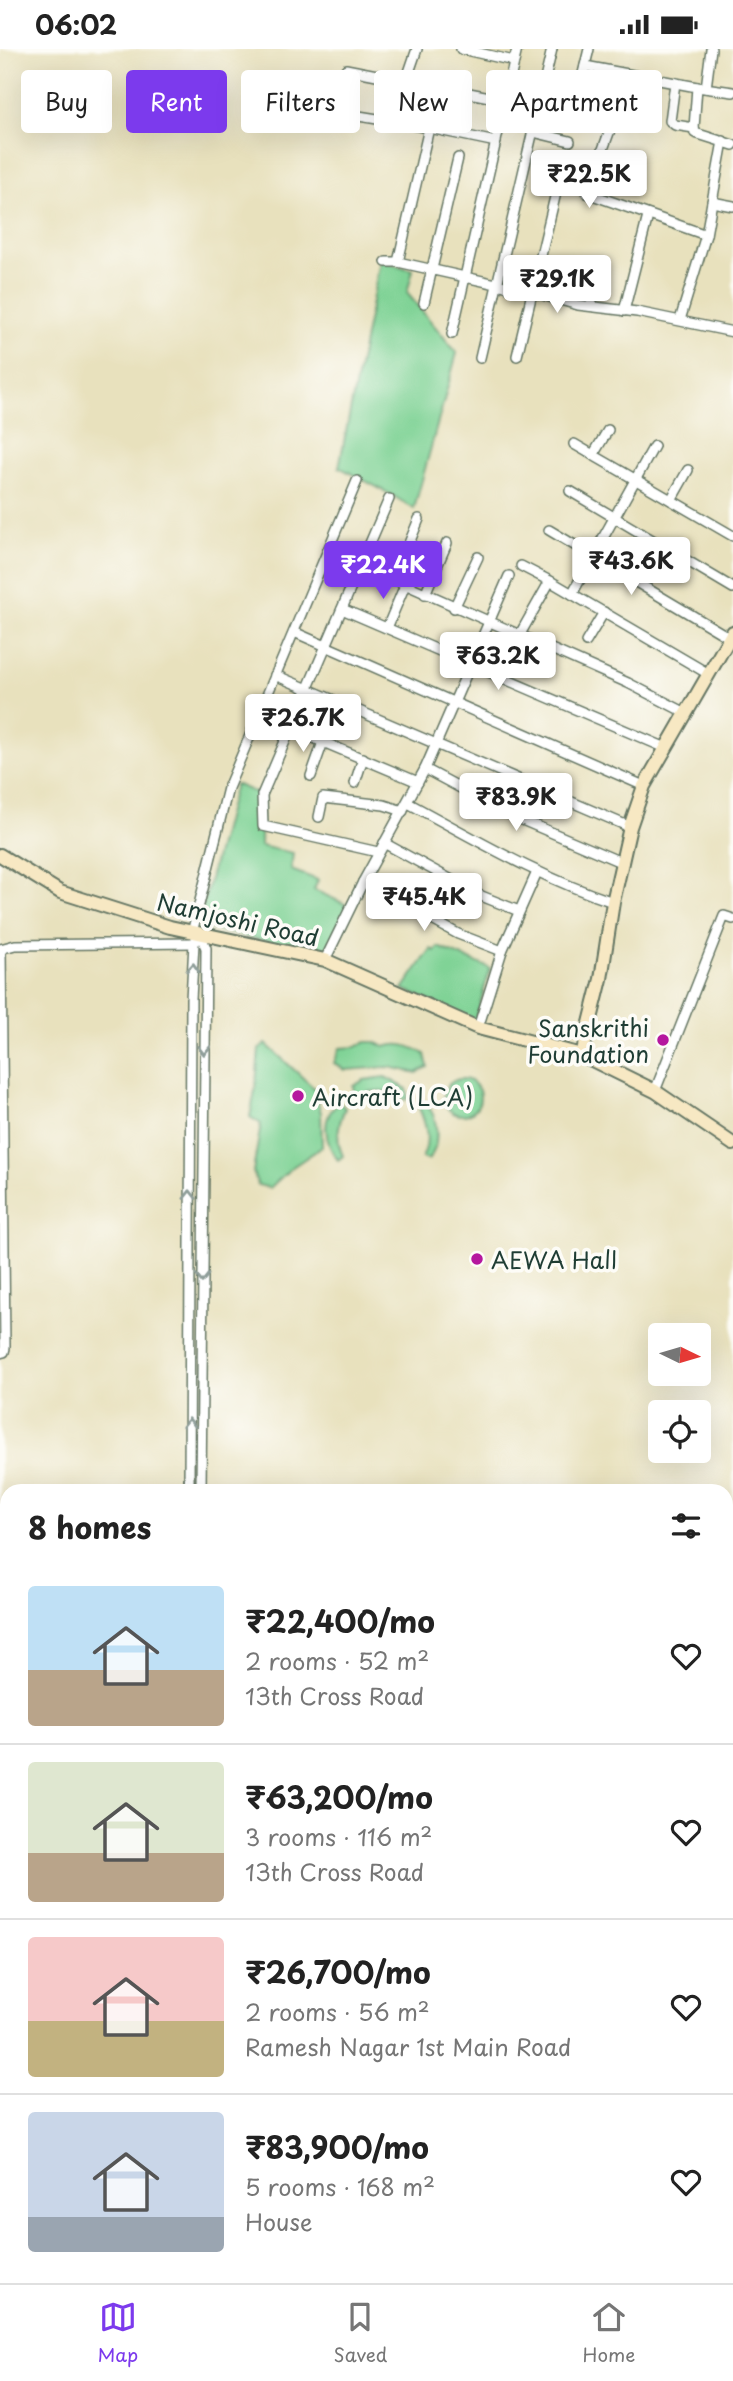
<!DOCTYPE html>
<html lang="en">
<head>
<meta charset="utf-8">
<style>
	:root { --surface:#fff; --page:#f2f2f2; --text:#222; --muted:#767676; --line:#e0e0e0; --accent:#7c3aed }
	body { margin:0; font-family:"Playpen Sans",sans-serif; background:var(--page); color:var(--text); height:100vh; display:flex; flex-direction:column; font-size:26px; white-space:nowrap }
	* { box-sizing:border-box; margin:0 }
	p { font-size:23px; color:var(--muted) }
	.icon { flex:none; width:38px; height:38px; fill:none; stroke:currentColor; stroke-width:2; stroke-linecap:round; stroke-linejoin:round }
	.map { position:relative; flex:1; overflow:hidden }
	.details { position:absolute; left:0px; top:1435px; width:733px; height:800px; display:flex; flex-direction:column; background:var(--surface); border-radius:21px 21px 0 0; box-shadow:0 7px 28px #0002 }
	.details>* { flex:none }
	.banner { position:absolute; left:21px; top:21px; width:691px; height:63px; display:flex; gap:14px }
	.needle { width:46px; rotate:95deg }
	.buttons { position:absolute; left:648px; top:1274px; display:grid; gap:14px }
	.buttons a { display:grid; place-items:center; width:63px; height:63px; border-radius:7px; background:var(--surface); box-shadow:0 7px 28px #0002; font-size:35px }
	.price { position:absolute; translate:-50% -60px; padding:0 16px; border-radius:7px; background:#fff; color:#222; font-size:23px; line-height:46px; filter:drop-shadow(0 2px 4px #0008) }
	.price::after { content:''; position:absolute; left:50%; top:42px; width:21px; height:16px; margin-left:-10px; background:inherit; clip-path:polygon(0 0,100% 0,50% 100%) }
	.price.current { background:var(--accent); color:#fff }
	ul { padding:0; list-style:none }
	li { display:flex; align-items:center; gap:21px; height:175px; padding:0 28px }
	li+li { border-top:2px solid var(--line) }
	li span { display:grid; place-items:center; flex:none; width:196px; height:140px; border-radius:7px; color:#555 }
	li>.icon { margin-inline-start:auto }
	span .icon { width:84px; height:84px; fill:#fffc; stroke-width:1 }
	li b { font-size:30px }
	h2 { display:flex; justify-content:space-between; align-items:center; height:84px; padding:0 28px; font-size:30px }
	.pill { padding:0 24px; border-radius:7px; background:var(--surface); box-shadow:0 7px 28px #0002; font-size:24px; line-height:63px }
	.pill.current { background:var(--accent); color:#fff }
	.status { display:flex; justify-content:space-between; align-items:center; height:49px; padding:0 35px; background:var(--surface); direction:ltr }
	.status svg { height:19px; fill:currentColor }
	.tabs { display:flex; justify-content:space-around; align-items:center; height:98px; border-top:2px solid var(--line); background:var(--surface); font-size:19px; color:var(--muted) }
	.tabs a { display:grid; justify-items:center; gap:4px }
	.tabs .current { color:var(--accent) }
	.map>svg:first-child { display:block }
	.green { fill:#80d396; stroke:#508865; stroke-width:2 }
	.forest { fill:#68b57f; stroke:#44795a; stroke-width:2 }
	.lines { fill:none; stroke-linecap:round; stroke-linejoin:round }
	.stream { stroke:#6cc1e8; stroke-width:2.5 }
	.street-casing { stroke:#657664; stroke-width:12 }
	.secondary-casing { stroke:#657664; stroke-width:16 }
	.street { stroke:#fff; stroke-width:9 }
	.secondary { stroke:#f7e8c3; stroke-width:12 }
	.oneway { stroke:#8f9e9a }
	.poi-dot { fill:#b5179e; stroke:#fdfcf7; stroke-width:2.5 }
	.labels { text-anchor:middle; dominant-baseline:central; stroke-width:7; stroke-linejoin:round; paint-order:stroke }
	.street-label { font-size:23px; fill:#1f3d34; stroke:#fdfcf7 }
	.poi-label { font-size:23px; fill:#1f3d34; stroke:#fdfcf7; text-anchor:start }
</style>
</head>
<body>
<div class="status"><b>06:02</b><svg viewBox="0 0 49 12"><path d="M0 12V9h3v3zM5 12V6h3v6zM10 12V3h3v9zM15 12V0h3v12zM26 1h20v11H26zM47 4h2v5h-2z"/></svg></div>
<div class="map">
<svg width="733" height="2234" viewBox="0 0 733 2234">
	<rect width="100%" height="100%" fill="#fdfcf7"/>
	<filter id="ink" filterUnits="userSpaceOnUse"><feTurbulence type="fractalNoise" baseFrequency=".0143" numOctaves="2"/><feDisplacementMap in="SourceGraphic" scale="14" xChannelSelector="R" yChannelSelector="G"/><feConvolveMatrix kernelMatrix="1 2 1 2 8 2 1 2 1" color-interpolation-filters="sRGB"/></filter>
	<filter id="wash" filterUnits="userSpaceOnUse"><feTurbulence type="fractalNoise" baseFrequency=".00686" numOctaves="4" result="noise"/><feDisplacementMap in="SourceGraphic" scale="28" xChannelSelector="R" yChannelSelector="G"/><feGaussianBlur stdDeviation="1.57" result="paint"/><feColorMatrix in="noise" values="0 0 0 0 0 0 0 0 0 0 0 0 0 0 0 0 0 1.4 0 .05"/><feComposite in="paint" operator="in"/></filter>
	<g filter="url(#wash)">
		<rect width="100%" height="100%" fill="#e8e1bd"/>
		<g class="green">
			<polygon points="380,212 413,221 407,244 457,304 414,460 392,446 339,418"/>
			<polygon points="235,735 261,746 260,797 293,804 291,821 318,831 314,841 345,855 348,863 324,905 206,879 202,860"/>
			<polygon points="438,898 490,919 475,973 403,940 431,900 435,902"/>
			<path d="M366,993H375L385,998C400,993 411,997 425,1005L428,1018L417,1024L389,1018L345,1021L334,1014L340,999L356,998Z"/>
			<polygon points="266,995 314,1039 321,1064 322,1098 291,1119 270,1139 258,1136 253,1123 261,1075 250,1068 256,1036 259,1000"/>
			<path d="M385,1028L407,1040L408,1049L405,1051C388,1039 373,1039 355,1049L353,1037L364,1031Z"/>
			<circle cx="462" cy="1048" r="18"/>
			<path d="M423,1053C439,1064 441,1097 428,1111L422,1109C431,1092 426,1074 418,1057Z"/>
			<path d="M340,1054L345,1059C338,1076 335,1090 343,1107L338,1111C325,1095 319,1066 340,1054Z"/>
		</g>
		<rect class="forest" x="22" y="2228" width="538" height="6"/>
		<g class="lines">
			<polyline class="stream" points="0,2051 7,2054"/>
		</g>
	</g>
	<g filter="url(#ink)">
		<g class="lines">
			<g class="street-casing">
				<g id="street">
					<polyline points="461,0 514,12"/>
					<polyline points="585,17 697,38"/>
					<polyline points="346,20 505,51"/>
					<polyline points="675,34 670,72 675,76 694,79"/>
					<polyline points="706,39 711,0"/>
					<polyline points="542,43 605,56"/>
					<polyline points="733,43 697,38 694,79 695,84 733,96"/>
					<polyline points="577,49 589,0"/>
					<polyline points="617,62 587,144 706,186"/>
					<polyline points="334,63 396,73"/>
					<polyline points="429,79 496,93"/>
					<polyline points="533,83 570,92"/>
					<polyline points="712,153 733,157"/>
					<polyline points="386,213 398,213 532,243 578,256 637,263 733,283"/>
					<polyline points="398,213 429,79 396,73 406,32 417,0"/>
					<polyline points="424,254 458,109"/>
					<polyline points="590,257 601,225"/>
					<polyline points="624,262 648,167"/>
					<polyline points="680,271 706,186 723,92"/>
					<polyline points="452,285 517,0"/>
					<polyline points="517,307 559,131"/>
					<polyline points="480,309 552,0"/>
					<polyline points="574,395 733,487"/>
					<polyline points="593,406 608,381"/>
					<polyline points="570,442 733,539"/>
					<polyline points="671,451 688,421"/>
					<polyline points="549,481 730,589"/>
					<polyline points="328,501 628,634 686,664"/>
					<polyline points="521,517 550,532 707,624"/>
					<polyline points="394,531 419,470"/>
					<polyline points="425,545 447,494"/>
					<polyline points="572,545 654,397"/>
					<polyline points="454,559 478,508"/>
					<polyline points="342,560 666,699"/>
					<polyline points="387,579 405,536"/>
					<polyline points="294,583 644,737"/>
					<polyline points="519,587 550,532"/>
					<polyline points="586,593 604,563"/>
					<polyline points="275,626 630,778"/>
					<polyline points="259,666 418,733"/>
					<polyline points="425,720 513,767 623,814"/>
					<polyline points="311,727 323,693"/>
					<polyline points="355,734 363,709"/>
					<path d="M408,754C475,790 540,829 613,853"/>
					<polyline points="319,768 323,749 384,756 403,762"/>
					<polyline points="384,794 479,846 519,862"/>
					<polyline points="378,803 263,777 262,746 389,450"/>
					<polyline points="363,833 458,885 502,902"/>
					<polyline points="192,884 228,739 357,432"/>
					<polyline points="200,885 206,899 201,1442"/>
					<polyline points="0,900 15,896 194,894"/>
					<polyline points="325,911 363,833 425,720 509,527"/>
					<polyline points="478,979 502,902 537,823"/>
					<polyline points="655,1042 724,867 733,870"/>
					<polyline points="0,1304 4,1303 5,1299 1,900"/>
					<polyline points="189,1442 191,950 194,894 200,885"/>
					<polyline points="0,1505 5,1516 7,1772"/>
					<polyline points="0,1798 7,1798"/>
					<polyline points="13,2234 13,2228"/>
				</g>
			</g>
			<g class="secondary-casing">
				<g id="secondary">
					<polyline points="0,806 60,843 170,878 325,911 478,979 582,1006 655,1042 733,1095"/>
					<polyline points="582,1006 601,930 613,853 630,778 644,737 733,583"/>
				</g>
			</g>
			<use href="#street" class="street"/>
			<use href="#secondary" class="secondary"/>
		</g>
		<defs><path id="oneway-chevron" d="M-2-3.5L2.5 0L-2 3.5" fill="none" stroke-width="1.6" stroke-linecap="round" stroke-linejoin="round" transform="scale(1.75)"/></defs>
		<g class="oneway">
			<use href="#oneway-chevron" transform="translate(193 919) rotate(-87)"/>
			<use href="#oneway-chevron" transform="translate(204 1001) rotate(91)"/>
			<use href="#oneway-chevron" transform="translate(190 1146) rotate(-90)"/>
			<use href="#oneway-chevron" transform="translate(202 1229) rotate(90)"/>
			<use href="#oneway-chevron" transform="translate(189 1374) rotate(-90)"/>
		</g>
	</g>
	<g class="poi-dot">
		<circle cx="663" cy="991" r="7"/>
		<circle cx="298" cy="1047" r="7"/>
		<circle cx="477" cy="1210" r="7"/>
	</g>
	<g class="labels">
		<g class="street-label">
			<text transform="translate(238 870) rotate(13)">Namjoshi Road</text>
		</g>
		<g class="poi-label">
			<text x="649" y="978" text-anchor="end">Sanskrithi<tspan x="649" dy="26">Foundation</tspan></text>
			<text x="312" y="1047">Aircraft (LCA)</text>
			<text x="491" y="1210">AEWA Hall</text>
		</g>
	</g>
</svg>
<div class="buttons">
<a><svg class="needle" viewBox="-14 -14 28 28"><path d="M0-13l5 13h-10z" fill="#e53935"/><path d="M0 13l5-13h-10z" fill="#767676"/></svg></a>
<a><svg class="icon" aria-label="locate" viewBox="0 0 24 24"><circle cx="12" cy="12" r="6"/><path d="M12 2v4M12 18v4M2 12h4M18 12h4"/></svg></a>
</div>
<b class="price" style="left:589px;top:161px">₹22.5K</b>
<b class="price" style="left:557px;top:266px">₹29.1K</b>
<b class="price" style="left:631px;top:548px">₹43.6K</b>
<b class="price current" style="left:383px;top:552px">₹22.4K</b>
<b class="price" style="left:498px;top:643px">₹63.2K</b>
<b class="price" style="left:303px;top:705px">₹26.7K</b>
<b class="price" style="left:516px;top:784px">₹83.9K</b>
<b class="price" style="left:424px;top:884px">₹45.4K</b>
<div class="banner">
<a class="pill">Buy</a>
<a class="pill current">Rent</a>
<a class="pill">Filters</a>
<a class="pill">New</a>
<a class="pill">Apartment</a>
</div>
<section class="details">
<h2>8 homes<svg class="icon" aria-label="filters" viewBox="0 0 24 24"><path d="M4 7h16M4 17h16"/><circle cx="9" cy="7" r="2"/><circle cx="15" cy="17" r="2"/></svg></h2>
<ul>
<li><span style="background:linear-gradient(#bfe0f5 60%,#b9a48a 0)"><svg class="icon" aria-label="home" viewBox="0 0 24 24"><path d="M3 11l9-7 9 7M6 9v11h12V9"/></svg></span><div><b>₹22,400/mo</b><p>2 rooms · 52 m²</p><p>13th Cross Road</p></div><svg class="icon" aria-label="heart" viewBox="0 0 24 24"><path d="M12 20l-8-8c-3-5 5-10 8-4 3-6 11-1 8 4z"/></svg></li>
<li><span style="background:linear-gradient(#dfe7d0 65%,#b9a48a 0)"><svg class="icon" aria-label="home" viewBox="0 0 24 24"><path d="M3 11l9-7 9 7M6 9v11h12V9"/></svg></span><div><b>₹63,200/mo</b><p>3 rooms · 116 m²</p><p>13th Cross Road</p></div><svg class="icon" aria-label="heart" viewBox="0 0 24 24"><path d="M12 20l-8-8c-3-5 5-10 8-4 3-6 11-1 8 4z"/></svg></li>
<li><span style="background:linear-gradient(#f6c9c9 60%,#c2b280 0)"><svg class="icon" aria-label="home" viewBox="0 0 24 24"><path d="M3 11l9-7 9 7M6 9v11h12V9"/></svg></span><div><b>₹26,700/mo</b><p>2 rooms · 56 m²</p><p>Ramesh Nagar 1st Main Road</p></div><svg class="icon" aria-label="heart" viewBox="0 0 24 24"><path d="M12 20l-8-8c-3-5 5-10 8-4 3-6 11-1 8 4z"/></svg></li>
<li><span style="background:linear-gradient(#c9d6e8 75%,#9aa5b1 0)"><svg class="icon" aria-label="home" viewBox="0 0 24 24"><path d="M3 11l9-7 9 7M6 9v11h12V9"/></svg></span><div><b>₹83,900/mo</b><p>5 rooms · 168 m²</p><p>House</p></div><svg class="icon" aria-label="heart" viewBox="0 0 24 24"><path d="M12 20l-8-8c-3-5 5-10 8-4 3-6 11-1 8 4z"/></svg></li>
</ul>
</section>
</div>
<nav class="tabs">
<a class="current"><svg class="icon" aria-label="map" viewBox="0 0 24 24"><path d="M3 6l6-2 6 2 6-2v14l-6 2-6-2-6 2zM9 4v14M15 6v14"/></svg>Map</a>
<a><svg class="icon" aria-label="saved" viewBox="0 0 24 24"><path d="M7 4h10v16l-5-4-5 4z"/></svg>Saved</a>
<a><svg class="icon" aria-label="home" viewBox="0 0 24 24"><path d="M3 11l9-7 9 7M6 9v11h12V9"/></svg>Home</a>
</nav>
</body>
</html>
